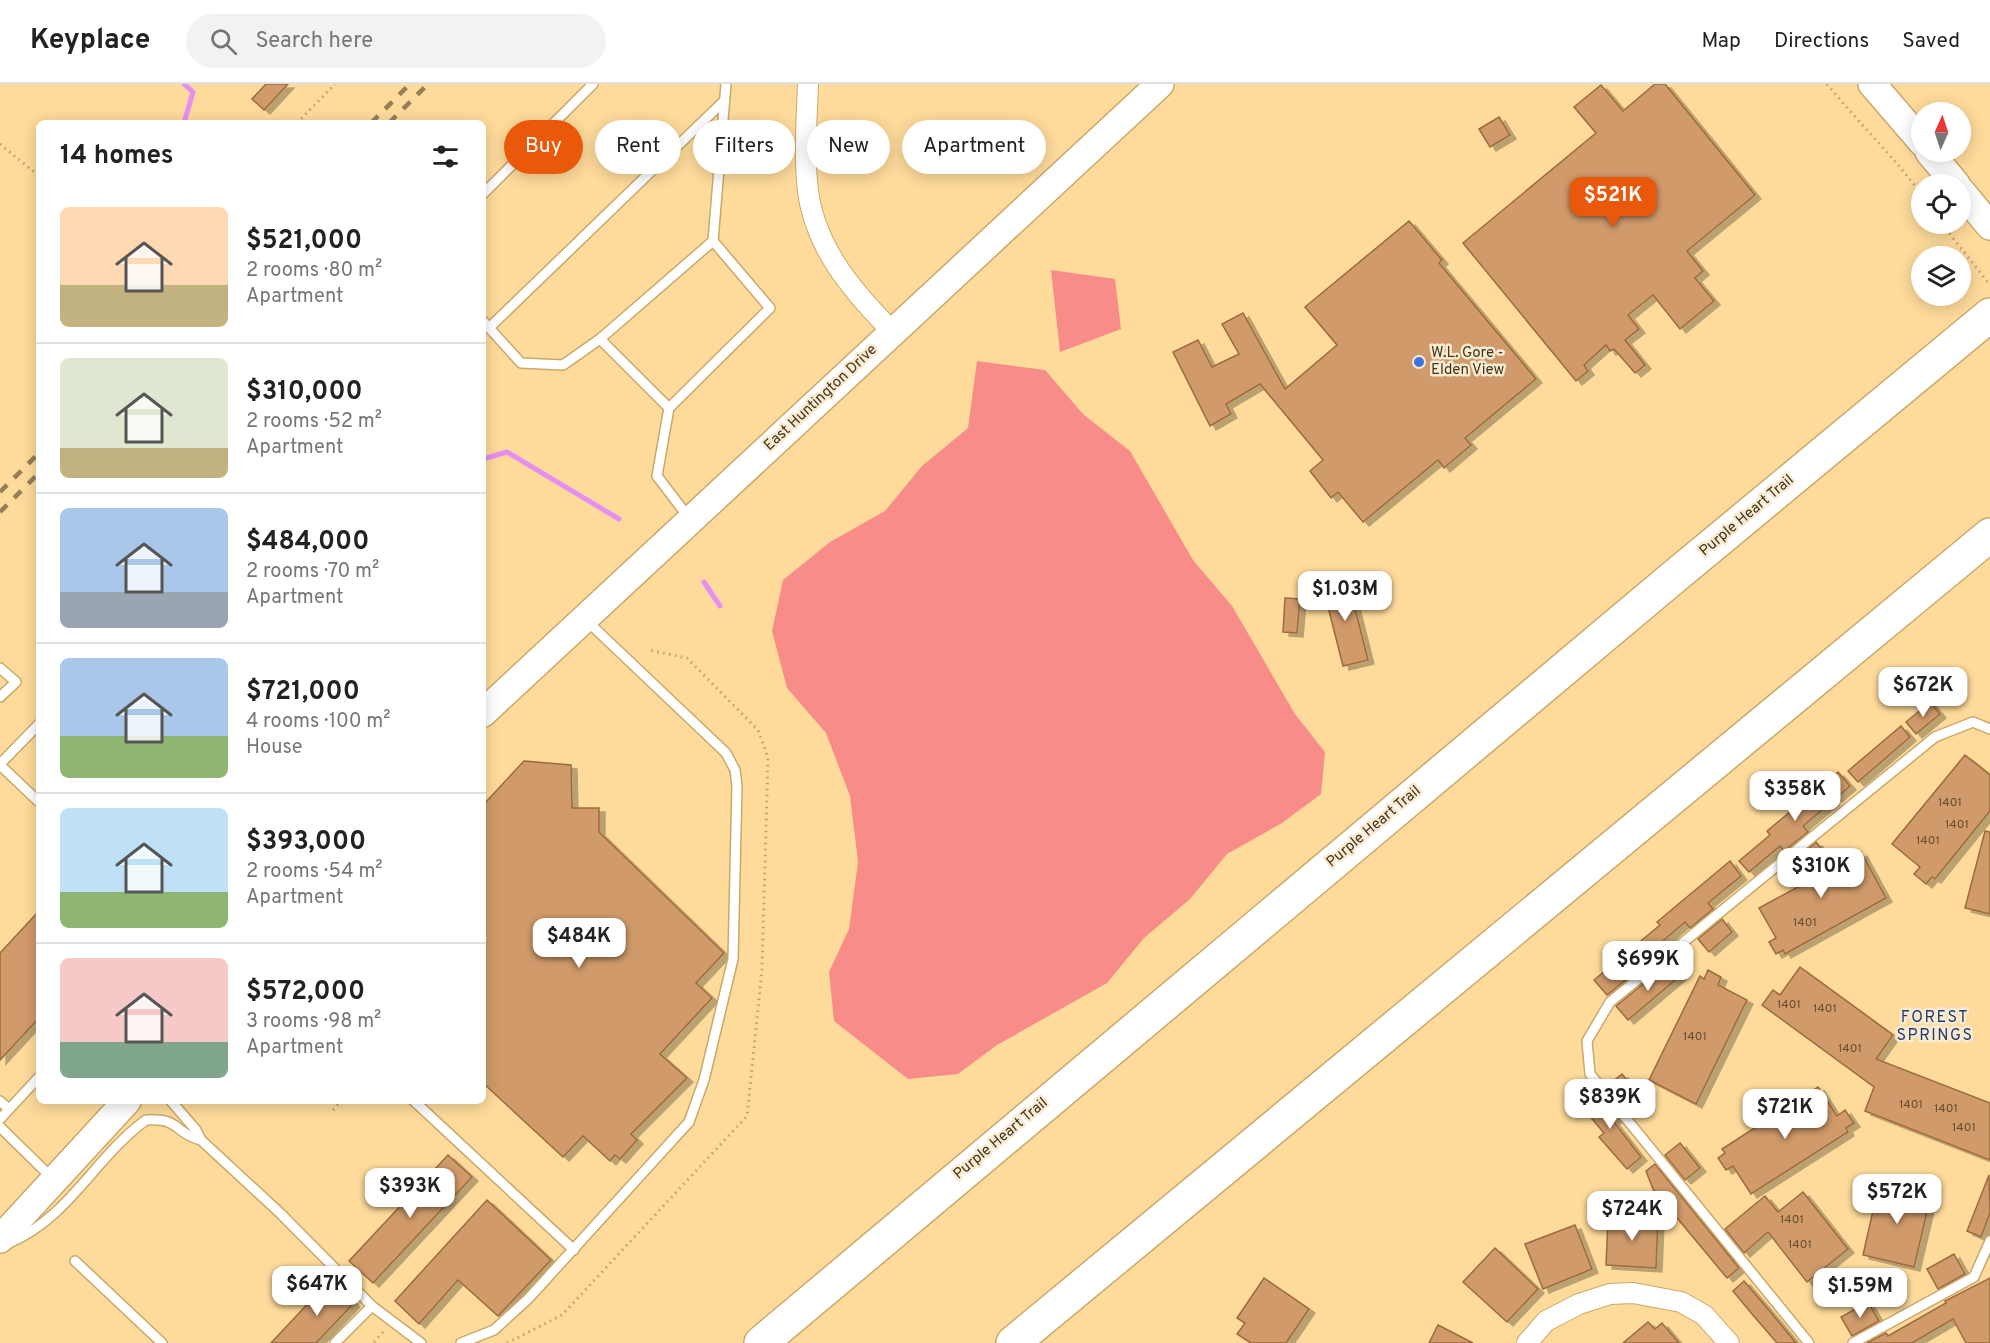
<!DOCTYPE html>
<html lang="en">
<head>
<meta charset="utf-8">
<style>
	:root { --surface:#fff; --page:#f2f2f2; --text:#222; --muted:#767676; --line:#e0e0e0; --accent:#ea580c }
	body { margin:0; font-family:Overpass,sans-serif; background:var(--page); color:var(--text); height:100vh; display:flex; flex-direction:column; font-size:22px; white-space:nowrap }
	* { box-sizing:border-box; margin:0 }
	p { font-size:20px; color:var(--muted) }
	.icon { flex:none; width:33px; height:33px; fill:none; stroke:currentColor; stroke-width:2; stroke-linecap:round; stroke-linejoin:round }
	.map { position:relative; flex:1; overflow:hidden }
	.details { position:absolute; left:36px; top:36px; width:450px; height:984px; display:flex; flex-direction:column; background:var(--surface); border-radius:9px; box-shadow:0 3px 15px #0003 }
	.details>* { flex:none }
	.guide { position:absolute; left:504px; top:36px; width:570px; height:54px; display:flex; gap:12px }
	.needle { width:39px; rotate:3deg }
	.controls { position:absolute; left:1911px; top:18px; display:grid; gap:12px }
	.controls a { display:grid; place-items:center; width:60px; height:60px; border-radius:50%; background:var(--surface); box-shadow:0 3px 15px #0003; font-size:30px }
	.price { position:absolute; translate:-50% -51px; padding:0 14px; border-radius:12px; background:#fff; color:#222; font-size:20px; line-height:39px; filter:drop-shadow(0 2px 3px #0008) }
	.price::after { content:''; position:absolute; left:50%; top:36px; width:18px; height:14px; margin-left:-9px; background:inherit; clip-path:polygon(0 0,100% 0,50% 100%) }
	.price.current { background:var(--accent); color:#fff }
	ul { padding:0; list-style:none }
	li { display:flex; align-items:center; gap:18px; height:150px; padding:0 24px }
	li+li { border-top:2px solid var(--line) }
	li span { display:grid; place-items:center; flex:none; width:168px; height:120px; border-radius:9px; color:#555 }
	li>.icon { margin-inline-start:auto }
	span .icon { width:72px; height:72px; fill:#fffc; stroke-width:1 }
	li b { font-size:26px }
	h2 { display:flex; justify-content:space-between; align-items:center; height:72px; padding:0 24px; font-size:26px }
	.chip { padding:0 21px; border-radius:27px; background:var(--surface); box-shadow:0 3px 15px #0003; font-size:21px; line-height:54px }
	.chip.current { background:var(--accent); color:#fff }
	header { display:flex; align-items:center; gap:36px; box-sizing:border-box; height:84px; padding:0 30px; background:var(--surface); border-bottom:2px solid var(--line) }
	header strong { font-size:28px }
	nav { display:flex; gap:33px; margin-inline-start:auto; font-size:21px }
	.search { width:420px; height:54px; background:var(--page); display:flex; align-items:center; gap:15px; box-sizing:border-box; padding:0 21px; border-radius:33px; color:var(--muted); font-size:22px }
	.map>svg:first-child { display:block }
	.forest { fill:#f88c89 }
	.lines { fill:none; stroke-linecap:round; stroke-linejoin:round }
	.stream { stroke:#e68ff3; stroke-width:5 }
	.building { fill:#d09a6b; stroke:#9d6b3c; stroke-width:1.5; filter:url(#shadow) }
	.lane-casing { stroke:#caa86a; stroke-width:12 }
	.street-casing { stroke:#caa86a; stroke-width:22 }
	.secondary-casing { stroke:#caa86a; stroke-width:30 }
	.highway-casing { stroke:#caa86a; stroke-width:36 }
	.path { stroke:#bca06e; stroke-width:3; stroke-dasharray:1.5 4.5; stroke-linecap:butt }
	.lane { stroke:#fff; stroke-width:9 }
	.street { stroke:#fff; stroke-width:20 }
	.secondary { stroke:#fff; stroke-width:27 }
	.highway { stroke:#fff; stroke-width:33 }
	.rail { stroke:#967f54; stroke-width:4.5; stroke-dasharray:10 10; stroke-linecap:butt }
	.poi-dot { fill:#3b74e4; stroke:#f9ebd2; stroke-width:2 }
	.labels { text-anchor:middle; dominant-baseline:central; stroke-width:5; stroke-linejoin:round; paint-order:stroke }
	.number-label { font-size:12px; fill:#664e2e }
	.poi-label { font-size:15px; fill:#42341a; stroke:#f9ebd2; text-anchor:start }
	.street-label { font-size:15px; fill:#42341a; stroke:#f9ebd2 }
	.neighbourhood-label { font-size:16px; letter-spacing:1.5px; fill:#1f3b72; stroke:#f9ebd2 }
</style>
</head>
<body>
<header>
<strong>Keyplace</strong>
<div class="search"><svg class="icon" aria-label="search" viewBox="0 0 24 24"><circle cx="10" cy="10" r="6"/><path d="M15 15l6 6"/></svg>Search here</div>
<nav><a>Map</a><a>Directions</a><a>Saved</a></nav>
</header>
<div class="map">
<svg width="1990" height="1259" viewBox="0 0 1990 1259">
	<defs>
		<filter id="shadow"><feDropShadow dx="6" dy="4" stdDeviation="0" flood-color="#0004"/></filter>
	</defs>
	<rect width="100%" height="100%" fill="#fedb9b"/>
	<g class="forest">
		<polygon points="1051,186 1115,195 1121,245 1060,268"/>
		<polygon points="977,277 1045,286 1084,331 1130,367 1193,476 1232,522 1295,630 1325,668 1321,710 1282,739 1227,770 1190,815 1144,854 1107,899 997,961 958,990 908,995 834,937 829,888 849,845 858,778 850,712 826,649 787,604 772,547 783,496 830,458 885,427 922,382 968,344"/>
	</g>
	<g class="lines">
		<g class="stream">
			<polyline points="184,39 193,8 184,0"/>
			<polyline points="483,375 507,368 619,435"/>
			<polyline points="704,498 720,522"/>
		</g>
	</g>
	<g class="building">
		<polygon points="266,0 288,0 264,26 252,15"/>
		<polygon points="1655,0 1665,0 1755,111 1687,167 1703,187 1695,194 1714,217 1680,245 1653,211 1628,231 1639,245 1625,256 1645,281 1635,289 1614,265 1610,267 1606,261 1584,281 1588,287 1576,297 1463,159 1596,49 1574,23 1601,1 1623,27"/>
		<polygon points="1499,33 1510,51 1490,63 1479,45"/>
		<polygon points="1409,137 1442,176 1439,179 1536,295 1465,354 1471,361 1444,384 1438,376 1363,438 1338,408 1331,414 1310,387 1323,376 1260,300 1226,320 1231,330 1210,342 1173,268 1198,256 1212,283 1239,270 1222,240 1243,229 1285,305 1337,261 1305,223"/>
		<polygon points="1347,493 1368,576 1343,582 1322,499"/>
		<polygon points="1285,514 1300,515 1297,549 1283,548"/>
		<polygon points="1930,618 1940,630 1916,650 1906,638"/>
		<polygon points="1901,642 1910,653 1858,698 1848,687"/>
		<polygon points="1965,671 1990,691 1990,727 1935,795 1932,793 1926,800 1914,790 1920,783 1892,760"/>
		<polygon points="524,677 571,681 572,724 599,724 599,748 724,869 696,899 712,914 660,970 687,994 631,1050 637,1056 620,1075 615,1071 610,1077 583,1052 563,1073 483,999 483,721"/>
		<polygon points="1838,688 1850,702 1836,714 1827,707 1833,717 1803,742 1808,748 1784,767 1780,762 1749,788 1739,777 1770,751 1767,747"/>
		<polygon points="1985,747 1990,748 1990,830 1965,824"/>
		<polygon points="1816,758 1836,782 1861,768 1886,814 1785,870 1783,866 1776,870 1769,858 1776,854 1759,824 1809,797 1793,778"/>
		<polygon points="1730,777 1741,792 1708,819 1713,825 1690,844 1685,838 1656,863 1660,868 1607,911 1594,896 1660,841 1657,838"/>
		<polygon points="39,827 39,934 0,976 0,869"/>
		<polygon points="1722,835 1732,848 1709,868 1698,855"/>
		<polygon points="1669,879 1680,892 1628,936 1616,922"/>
		<polygon points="1800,883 1893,951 1876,975 1990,1019 1990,1076 1865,1027 1874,1003 1762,921 1773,906 1780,911"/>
		<polygon points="1708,886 1721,893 1718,901 1747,916 1696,1020 1649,996 1700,892 1704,895"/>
		<polygon points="1622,990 1642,1013 1627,1025 1608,1001"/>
		<polygon points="1818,1003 1837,1032 1845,1026 1854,1039 1846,1044 1848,1048 1751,1110 1733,1082 1726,1086 1718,1074 1725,1069 1722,1065"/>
		<polygon points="1590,1008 1594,1013 1597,1010 1617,1034 1613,1037 1641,1073 1627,1085 1599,1053 1604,1049 1578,1018"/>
		<polygon points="1680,1059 1700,1084 1685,1096 1665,1071"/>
		<polygon points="448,1071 472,1093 373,1199 349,1177"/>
		<polygon points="1655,1080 1739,1184 1727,1194 1653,1105 1646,1087"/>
		<polygon points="1989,1091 1990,1129 1981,1153 1967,1147"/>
		<polygon points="1879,1100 1931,1111 1914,1183 1863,1171"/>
		<polygon points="1803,1108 1848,1165 1807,1198 1768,1148 1744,1169 1725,1145 1765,1112 1778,1128"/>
		<polygon points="487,1116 551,1176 498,1232 458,1196 419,1240 395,1217"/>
		<polygon points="1608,1133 1658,1135 1656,1184 1606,1181"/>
		<polygon points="1575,1141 1592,1185 1543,1205 1525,1160"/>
		<polygon points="1495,1164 1538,1205 1507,1238 1463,1198"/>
		<polygon points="1954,1170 1965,1190 1938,1205 1927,1185"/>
		<polygon points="1264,1194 1309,1225 1286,1259 1251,1259 1237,1250 1245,1239 1237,1234"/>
		<polygon points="1990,1194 1990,1259 1966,1259 1953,1235 1912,1259 1867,1259 1886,1249 1888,1252 1946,1219 1945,1217"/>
		<polygon points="330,1196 354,1219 316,1259 271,1259"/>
		<polygon points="1744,1197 1773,1231 1796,1259 1777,1259 1752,1230 1733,1207"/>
		<polygon points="1868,1218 1879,1237 1852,1252 1841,1233"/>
		<polygon points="1648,1238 1655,1245 1662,1239 1679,1259 1623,1259"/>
		<polygon points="1438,1241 1473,1259 1429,1259"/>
	</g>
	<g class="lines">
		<g class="lane-casing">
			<g id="lane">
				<polyline points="483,110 593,0"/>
				<polyline points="483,237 521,279 563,281 600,255 713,157 726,0"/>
				<polyline points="490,243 724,17"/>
				<polyline points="600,255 669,324 657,392 689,434"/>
				<polyline points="669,324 770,224 713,157"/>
				<polyline points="0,584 16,598 0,613"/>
				<polyline points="0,680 39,640"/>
				<polyline points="0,681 39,718"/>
				<polyline points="0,1017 9,1025"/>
				<polyline points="171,1017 196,1046 201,1056 280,1129 372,1222"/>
				<polyline points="414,1017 574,1166"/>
				<polyline points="0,1035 39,993"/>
				<polyline points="0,1043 52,1094"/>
				<path d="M9,1159C69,1134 95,1073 146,1036C182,1034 173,1049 201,1056"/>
				<polyline points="75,1177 162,1259"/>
				<polyline points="335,1259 372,1222 421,1259"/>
				<polyline points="461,1259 494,1246 528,1215 689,1038 704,996 733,875 737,702 735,686 726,669 587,537"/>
				<polyline points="1809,1259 1590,990 1587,957 1610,918 1935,653 1973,638 1990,645"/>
				<polyline points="1853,1259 1974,1193 1990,1157"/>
			</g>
		</g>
		<g class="street-casing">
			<g id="street">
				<path d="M808,0C807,32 804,65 807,97C811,159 851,206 892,247"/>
				<polyline points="1527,1259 1546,1237 1579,1220 1610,1210 1633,1209 1681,1218 1704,1231 1729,1259"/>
			</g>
		</g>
		<g class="secondary-casing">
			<g id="secondary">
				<polyline points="1872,0 1922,58"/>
				<polyline points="1929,68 1956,100"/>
				<polyline points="1960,106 1990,142"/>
				<polyline points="483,629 1160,0"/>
				<polyline points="0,1155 127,1017"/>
			</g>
		</g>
		<g class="highway-casing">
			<g id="highway">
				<polyline points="761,1259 1669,497 1990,231"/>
				<polyline points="1013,1259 1990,451"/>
			</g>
		</g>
		<g class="path">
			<path d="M1827,0C1858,38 1893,72 1922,111"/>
			<polyline points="297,39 335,0"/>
			<polyline points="0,60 39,92"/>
			<polyline points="1942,140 1990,201"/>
			<polyline points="333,1026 341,1017"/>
			<polyline points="374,1258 383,1248"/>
			<polyline points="507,1259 562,1231 747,1032 762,886 768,674 758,646 687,574 649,566"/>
		</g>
		<use href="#lane" class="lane"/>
		<use href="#street" class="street"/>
		<use href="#secondary" class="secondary"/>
		<use href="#highway" class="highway"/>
		<g class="rail">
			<polyline points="371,39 410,0"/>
			<polyline points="389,39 428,0"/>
			<polyline points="0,408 39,369"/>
			<polyline points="0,428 39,389"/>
		</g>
	</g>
	<circle class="poi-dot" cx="1419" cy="278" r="6"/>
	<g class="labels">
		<g class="number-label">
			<text x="1950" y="719">1401</text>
			<text x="1957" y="741">1401</text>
			<text x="1928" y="757">1401</text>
			<text x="1805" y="839">1401</text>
			<text x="1789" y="921">1401</text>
			<text x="1825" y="925">1401</text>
			<text x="1695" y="953">1401</text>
			<text x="1850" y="965">1401</text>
			<text x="1911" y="1021">1401</text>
			<text x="1946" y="1025">1401</text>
			<text x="1964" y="1044">1401</text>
			<text x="1792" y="1136">1401</text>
			<text x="1800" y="1161">1401</text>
		</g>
		<g class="poi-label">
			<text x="1431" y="269">W.L. Gore -<tspan x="1431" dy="17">Elden View</tspan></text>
		</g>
		<g class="street-label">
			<text transform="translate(821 314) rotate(-43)">East Huntington Drive</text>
			<text transform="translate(1747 432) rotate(-40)">Purple Heart Trail</text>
			<text transform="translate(1374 743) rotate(-40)">Purple Heart Trail</text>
			<text transform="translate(1001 1055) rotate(-40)">Purple Heart Trail</text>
		</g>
		<g class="neighbourhood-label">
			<text x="1935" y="934">FOREST<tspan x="1935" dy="18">SPRINGS</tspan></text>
		</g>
	</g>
</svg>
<div class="controls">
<a><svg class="needle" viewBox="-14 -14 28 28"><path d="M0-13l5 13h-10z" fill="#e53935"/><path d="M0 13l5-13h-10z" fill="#767676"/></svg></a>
<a><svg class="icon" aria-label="locate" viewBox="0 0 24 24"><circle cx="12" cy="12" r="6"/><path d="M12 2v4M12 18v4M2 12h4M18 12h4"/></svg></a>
<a><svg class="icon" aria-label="layers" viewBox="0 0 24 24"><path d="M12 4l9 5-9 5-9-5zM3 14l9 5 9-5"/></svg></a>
</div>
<b class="price current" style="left:1613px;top:144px">$521K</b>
<b class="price" style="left:1345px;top:538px">$1.03M</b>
<b class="price" style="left:1923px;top:634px">$672K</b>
<b class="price" style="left:1795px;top:738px">$358K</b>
<b class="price" style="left:1821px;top:815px">$310K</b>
<b class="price" style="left:579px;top:885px">$484K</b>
<b class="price" style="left:1648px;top:908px">$699K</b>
<b class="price" style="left:1610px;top:1046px">$839K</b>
<b class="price" style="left:1785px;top:1056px">$721K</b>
<b class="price" style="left:410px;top:1135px">$393K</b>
<b class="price" style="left:1897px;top:1141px">$572K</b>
<b class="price" style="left:1632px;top:1158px">$724K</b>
<b class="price" style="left:317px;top:1233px">$647K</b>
<b class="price" style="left:1860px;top:1235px">$1.59M</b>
<div class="guide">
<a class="chip current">Buy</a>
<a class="chip">Rent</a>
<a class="chip">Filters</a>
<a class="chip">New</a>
<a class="chip">Apartment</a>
</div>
<section class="details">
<h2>14 homes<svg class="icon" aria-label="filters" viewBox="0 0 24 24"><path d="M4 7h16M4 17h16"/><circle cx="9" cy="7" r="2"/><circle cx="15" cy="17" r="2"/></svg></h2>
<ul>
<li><span style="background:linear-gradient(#ffd9b3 65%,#c2b280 0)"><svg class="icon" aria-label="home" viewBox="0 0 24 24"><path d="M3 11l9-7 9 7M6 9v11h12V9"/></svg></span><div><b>$521,000</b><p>2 rooms · 80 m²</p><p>Apartment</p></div></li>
<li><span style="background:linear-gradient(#dfe7d0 75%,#c2b280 0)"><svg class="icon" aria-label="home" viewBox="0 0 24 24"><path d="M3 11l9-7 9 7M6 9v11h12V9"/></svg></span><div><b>$310,000</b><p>2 rooms · 52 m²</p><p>Apartment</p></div></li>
<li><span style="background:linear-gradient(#a9c7e8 70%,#9aa5b1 0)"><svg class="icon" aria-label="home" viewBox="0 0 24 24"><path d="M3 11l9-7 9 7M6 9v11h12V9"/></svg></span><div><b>$484,000</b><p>2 rooms · 70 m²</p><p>Apartment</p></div></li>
<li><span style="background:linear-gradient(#a9c7e8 65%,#8fb573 0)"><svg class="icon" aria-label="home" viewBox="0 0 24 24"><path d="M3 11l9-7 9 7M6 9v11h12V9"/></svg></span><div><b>$721,000</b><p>4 rooms · 100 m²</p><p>House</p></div></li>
<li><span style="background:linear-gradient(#bfe0f5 70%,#8fb573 0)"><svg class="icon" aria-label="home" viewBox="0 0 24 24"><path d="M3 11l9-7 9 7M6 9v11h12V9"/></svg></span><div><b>$393,000</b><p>2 rooms · 54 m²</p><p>Apartment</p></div></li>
<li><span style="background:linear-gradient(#f6c9c9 70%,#7fa58c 0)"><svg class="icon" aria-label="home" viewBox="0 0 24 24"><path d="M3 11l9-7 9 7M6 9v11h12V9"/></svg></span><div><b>$572,000</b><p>3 rooms · 98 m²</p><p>Apartment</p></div></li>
</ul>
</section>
</div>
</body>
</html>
